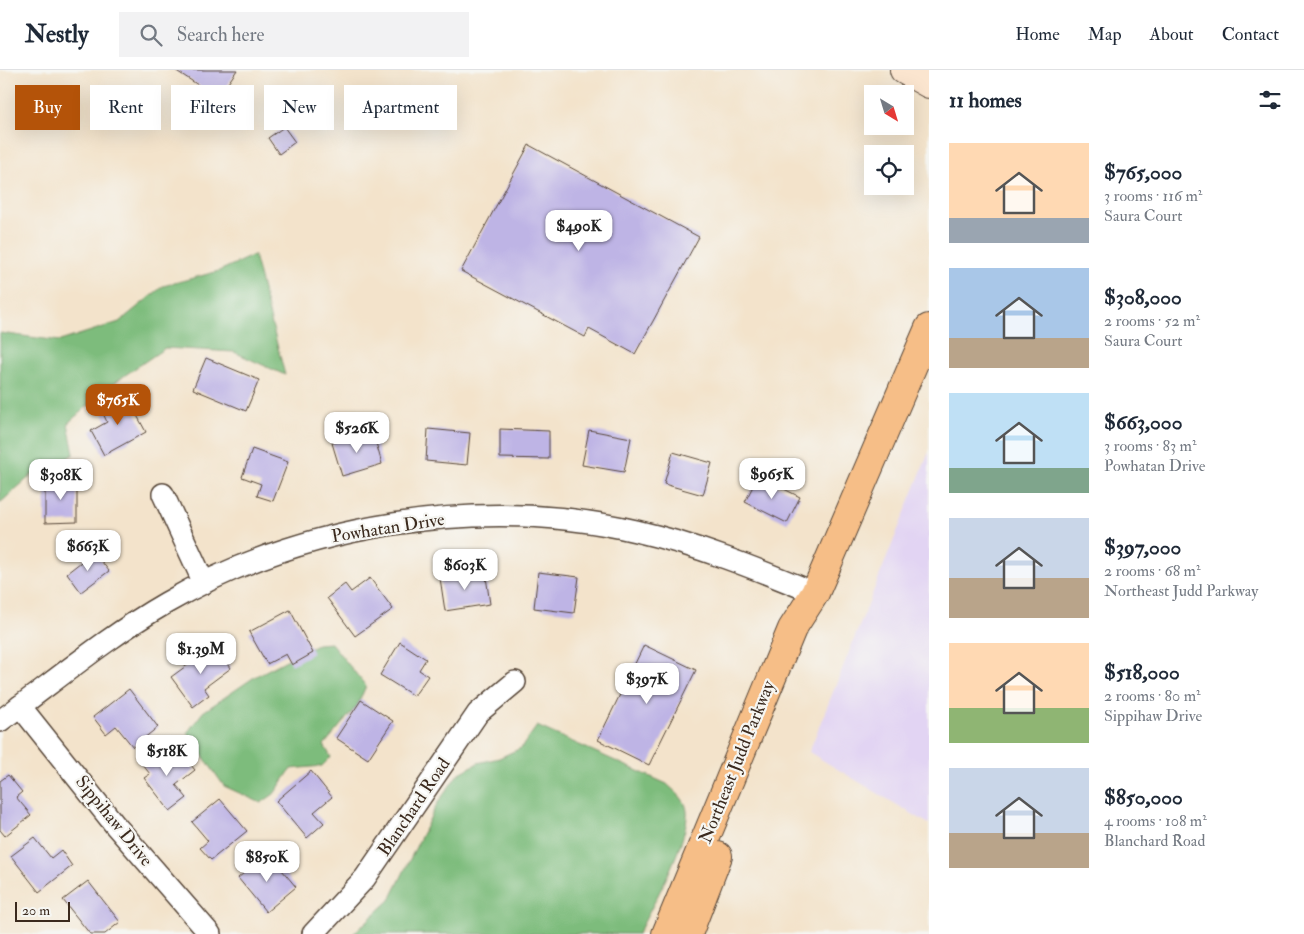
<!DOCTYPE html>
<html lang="en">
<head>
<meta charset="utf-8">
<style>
	:root { --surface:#fff; --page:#f2f2f3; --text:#1f2937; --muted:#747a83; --line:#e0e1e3; --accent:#b45309 }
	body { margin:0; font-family:"IM FELL Double Pica",serif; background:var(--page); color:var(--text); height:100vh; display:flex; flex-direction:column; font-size:19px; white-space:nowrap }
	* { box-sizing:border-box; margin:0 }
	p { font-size:16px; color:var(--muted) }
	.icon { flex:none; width:28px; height:28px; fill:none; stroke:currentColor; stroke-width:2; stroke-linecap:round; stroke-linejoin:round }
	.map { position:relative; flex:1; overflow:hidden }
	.details { display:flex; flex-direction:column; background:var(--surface); width:375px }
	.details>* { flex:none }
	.banner { position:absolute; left:15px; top:15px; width:475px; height:45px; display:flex; gap:10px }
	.needle { width:32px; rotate:142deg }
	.controls { position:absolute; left:864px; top:15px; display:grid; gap:10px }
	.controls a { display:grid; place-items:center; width:50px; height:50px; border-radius:0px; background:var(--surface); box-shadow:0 5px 20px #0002; font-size:25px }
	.scale { position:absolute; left:15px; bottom:12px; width:55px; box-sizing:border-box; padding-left:5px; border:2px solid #3b2a1e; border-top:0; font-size:14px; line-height:18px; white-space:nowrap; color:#3b2a1e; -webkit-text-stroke:4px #f6f6f2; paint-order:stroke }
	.price { position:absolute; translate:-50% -42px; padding:0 11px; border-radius:10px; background:#fff; color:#222; font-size:16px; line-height:32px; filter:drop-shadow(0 1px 2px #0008) }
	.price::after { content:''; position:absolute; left:50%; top:30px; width:15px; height:11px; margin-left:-8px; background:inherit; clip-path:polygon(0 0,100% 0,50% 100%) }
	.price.on { background:var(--accent); color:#fff }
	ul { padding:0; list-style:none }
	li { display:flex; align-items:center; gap:15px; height:125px; padding:0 20px }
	li span { display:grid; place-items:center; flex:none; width:140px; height:100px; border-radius:0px; color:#555 }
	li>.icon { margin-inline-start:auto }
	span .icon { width:60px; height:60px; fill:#fffc; stroke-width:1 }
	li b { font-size:21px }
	h2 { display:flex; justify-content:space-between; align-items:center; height:60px; padding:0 20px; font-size:21px }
	.tag { padding:0 18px; border-radius:0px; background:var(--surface); box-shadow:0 5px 20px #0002; font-size:18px; line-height:45px }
	.tag.on { background:var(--accent); color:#fff }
	header { display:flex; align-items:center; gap:30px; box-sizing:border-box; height:70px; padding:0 25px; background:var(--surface); border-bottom:1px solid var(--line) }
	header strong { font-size:24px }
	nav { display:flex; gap:28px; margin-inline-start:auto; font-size:18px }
	.search { width:350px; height:45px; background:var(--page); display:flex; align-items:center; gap:12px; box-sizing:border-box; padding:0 18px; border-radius:0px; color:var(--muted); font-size:19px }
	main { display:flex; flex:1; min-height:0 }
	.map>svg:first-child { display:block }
	.built { fill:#e2d4f3 }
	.forest { fill:#7dbc7c; stroke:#5c734d }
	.building { fill:#beb4e5 }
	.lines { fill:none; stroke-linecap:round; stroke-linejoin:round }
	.minor-casing { stroke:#574638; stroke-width:24 }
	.secondary-casing { stroke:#574638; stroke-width:30 }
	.trunk-casing { stroke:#574638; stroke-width:30 }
	.minor { stroke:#fff; stroke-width:21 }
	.secondary { stroke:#fbe5cf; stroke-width:28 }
	.trunk { stroke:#f6be87; stroke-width:28 }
	.labels { text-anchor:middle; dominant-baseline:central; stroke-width:4.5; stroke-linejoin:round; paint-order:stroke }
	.street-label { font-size:18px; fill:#3b2a1e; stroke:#f6f6f2 }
</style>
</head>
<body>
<header>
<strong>Nestly</strong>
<div class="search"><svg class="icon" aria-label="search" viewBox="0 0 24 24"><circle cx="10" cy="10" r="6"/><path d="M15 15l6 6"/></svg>Search here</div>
<nav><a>Home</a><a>Map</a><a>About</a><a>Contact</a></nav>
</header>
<main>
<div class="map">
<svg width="929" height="864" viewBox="0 0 929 864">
	<rect width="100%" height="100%" fill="#f6f6f2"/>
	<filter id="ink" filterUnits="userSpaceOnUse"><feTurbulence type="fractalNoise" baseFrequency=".02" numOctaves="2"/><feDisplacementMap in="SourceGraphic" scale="10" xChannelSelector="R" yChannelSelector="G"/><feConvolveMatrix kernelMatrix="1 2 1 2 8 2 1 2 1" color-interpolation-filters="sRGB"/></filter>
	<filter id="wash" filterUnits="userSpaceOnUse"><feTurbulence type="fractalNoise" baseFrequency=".0096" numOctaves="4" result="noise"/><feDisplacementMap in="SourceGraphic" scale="20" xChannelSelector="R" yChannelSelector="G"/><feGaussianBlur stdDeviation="1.12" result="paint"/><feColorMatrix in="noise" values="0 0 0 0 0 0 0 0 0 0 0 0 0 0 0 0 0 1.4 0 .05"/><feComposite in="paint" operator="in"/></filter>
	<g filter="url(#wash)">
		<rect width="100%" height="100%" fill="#f3e3cb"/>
		<polygon class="built" points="929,382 929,754 809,682"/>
		<g class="forest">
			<polygon points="254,185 285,305 234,282 165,278 118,310 68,353 74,384 57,394 34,403 0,433 0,263 60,271 119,252 163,216 219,201"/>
			<polygon points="331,573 366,616 357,636 324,675 331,687 322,696 291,699 274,724 261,733 224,716 187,663 203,642 256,606 317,574"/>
			<path d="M537,656L667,714C675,722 686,729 687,741C690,769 651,838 638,864H353L390,830L437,734L458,704L478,693L499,688L521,678Z"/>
		</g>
		<g id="blocks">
			<g class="building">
				<polygon points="175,0 237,0 218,28"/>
				<polygon points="284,57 295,72 279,84 268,68"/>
				<polygon points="529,75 699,167 635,284 589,259 585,267 461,201"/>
				<polygon points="206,288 259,310 246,341 193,319"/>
				<polygon points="126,325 146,362 104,385 91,361 107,352 101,339"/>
				<polygon points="428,359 470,363 467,395 426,391"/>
				<polygon points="500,359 549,361 549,389 500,388"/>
				<polygon points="589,360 631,368 624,402 582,395"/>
				<polygon points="373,362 382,394 342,406 332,373"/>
				<polygon points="252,379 288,392 273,431 257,426 261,414 242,407"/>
				<polygon points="673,382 712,393 703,425 664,414"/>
				<polygon points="758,406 800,427 787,453 745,432"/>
				<polygon points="45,409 77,409 77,452 45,453"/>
				<polygon points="94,482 109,501 81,522 67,503"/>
				<polygon points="485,500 490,534 445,541 440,508"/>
				<polygon points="538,502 579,507 574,543 534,538"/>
				<polygon points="370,508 393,539 355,566 327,528 345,514 351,522"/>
				<polygon points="290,540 313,583 292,595 286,584 267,594 249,562"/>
				<polygon points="400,572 426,589 419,600 428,606 414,626 380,605"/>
				<polygon points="215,575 231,598 204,618 209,625 193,637 171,607"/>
				<polygon points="644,575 696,600 649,695 598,670"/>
				<polygon points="129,619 158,657 133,677 116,656 106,664 93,647"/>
				<polygon points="361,630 393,651 368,689 336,668"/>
				<polygon points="163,677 178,696 186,689 195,700 176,715 187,728 170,741 144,708 150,704 142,694"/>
				<polygon points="311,701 332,727 314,742 324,753 307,768 276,731"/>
				<polygon points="8,705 22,722 16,727 31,745 5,766 0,760 0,711"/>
				<polygon points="220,729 247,761 211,790 200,778 208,771 192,752"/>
				<polygon points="35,768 51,788 61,780 72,796 39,822 11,786"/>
				<polygon points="268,783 296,817 266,842 238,808"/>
				<polygon points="88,811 120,852 105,864 90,864 63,830"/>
			</g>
		</g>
	</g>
	<g filter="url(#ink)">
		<use href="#blocks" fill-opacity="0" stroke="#574638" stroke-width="1"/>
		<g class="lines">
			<g class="minor-casing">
				<g id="minor">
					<polyline points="163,424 204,513"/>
					<polyline points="20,636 115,755 210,864"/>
					<path d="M0,651C55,611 107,567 166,533C301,454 482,425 636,461C697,475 757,499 815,523"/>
					<polyline points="313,864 365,808 478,643 515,612"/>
				</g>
			</g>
			<g class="secondary-casing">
				<polyline id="secondary" points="904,0 929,14"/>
			</g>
			<g class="trunk-casing">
				<g id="trunk">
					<polyline points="666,864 792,559 815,523 929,258"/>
					<polyline points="688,864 718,786"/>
				</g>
			</g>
			<use href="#minor" class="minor"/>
			<use href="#secondary" class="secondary"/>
			<use href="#trunk" class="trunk"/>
		</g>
	</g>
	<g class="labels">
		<g class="street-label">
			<text transform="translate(388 458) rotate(-9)">Powhatan Drive</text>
			<text transform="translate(737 692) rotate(-68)">Northeast Judd Parkway</text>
			<text transform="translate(414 737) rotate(-56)">Blanchard Road</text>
			<text transform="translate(114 751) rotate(51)">Sippihaw Drive</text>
		</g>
	</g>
</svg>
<div class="controls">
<a><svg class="needle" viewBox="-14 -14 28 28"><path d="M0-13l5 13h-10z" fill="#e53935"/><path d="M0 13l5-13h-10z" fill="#747a83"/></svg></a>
<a><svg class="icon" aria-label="locate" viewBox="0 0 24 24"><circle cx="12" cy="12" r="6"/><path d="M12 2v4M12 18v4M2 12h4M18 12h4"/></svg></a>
</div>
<div class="scale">20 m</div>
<b class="price" style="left:579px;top:182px">$490K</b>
<b class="price on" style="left:118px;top:356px">$765K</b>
<b class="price" style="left:357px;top:384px">$526K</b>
<b class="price" style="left:772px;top:430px">$965K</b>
<b class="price" style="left:61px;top:431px">$308K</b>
<b class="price" style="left:88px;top:502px">$663K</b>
<b class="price" style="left:465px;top:521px">$603K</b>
<b class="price" style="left:201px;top:605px">$1.39M</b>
<b class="price" style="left:647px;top:635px">$397K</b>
<b class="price" style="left:167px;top:707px">$518K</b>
<b class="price" style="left:267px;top:813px">$850K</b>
<div class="banner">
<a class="tag on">Buy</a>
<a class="tag">Rent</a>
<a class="tag">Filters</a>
<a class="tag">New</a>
<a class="tag">Apartment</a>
</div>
</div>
<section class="details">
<h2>11 homes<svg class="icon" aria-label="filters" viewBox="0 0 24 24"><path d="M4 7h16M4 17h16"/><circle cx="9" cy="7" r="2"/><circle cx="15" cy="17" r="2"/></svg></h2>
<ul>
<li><span style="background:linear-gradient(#ffd9b3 75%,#9aa5b1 0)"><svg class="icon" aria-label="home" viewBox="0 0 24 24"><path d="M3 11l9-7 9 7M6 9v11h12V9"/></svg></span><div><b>$765,000</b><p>3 rooms · 116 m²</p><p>Saura Court</p></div></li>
<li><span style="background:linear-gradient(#a9c7e8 70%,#b9a48a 0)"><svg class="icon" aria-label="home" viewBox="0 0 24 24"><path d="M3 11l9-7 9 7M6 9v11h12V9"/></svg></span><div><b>$308,000</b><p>2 rooms · 52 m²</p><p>Saura Court</p></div></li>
<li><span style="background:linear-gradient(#bfe0f5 75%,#7fa58c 0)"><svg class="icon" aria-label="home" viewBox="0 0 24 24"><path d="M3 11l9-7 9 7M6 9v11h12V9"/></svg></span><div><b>$663,000</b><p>3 rooms · 83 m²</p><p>Powhatan Drive</p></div></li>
<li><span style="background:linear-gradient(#c9d6e8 60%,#b9a48a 0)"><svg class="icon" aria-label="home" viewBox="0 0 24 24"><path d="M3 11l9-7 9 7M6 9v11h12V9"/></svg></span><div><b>$397,000</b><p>2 rooms · 68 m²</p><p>Northeast Judd Parkway</p></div></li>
<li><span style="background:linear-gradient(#ffd9b3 65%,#8fb573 0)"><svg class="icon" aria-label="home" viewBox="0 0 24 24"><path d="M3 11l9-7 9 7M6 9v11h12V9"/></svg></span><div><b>$518,000</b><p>2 rooms · 80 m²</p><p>Sippihaw Drive</p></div></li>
<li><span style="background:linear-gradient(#c9d6e8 65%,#b9a48a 0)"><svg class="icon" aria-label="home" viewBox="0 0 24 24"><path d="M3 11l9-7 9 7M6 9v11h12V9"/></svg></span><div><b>$850,000</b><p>4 rooms · 108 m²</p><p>Blanchard Road</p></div></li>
</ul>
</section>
</main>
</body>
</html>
